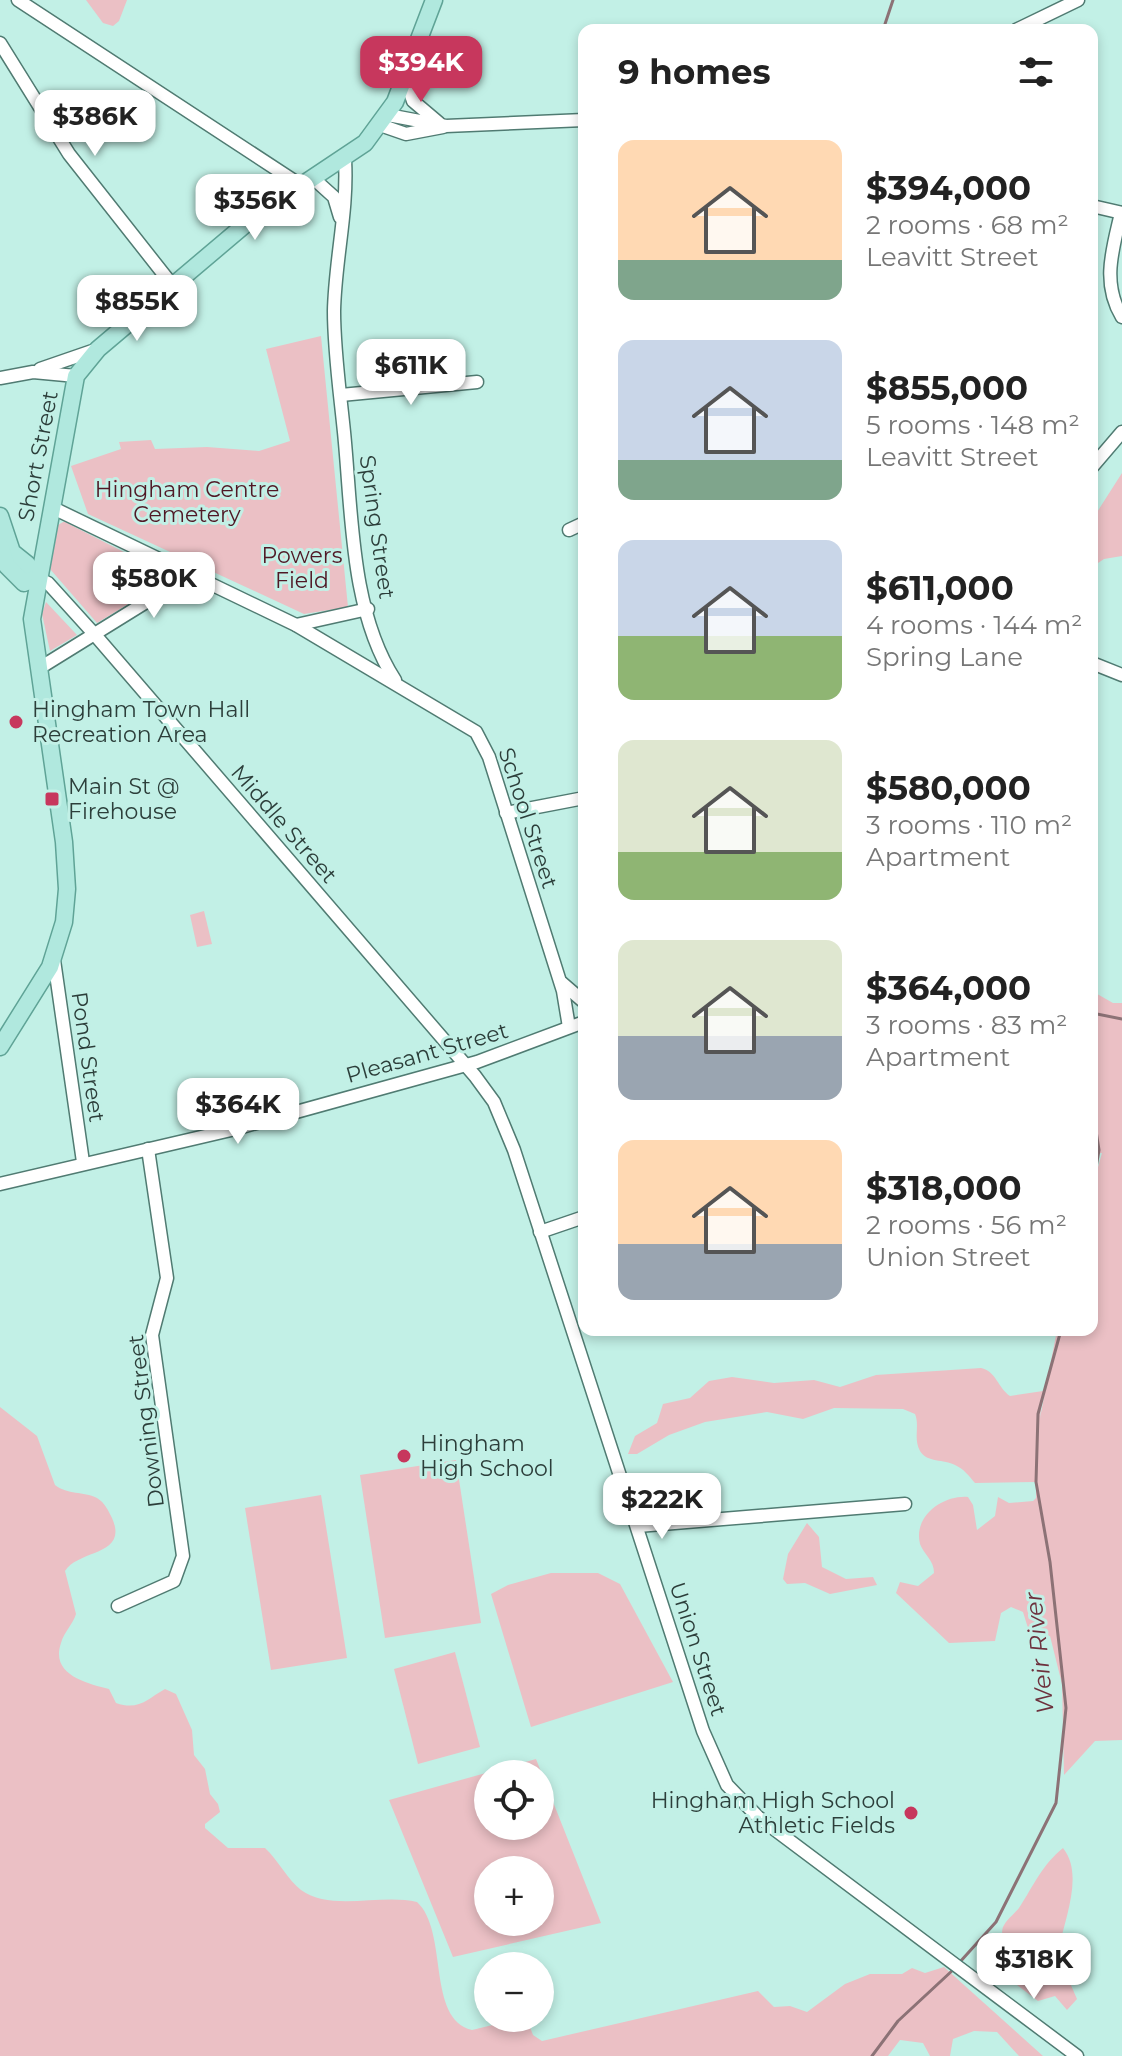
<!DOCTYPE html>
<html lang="en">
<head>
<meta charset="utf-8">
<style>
	:root { --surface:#fff; --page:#f6f6f6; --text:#222; --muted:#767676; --accent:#c7375d }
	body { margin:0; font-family:Montserrat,sans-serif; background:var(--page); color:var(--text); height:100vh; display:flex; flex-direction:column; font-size:30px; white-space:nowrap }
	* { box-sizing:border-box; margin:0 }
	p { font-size:26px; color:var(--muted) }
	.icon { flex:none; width:44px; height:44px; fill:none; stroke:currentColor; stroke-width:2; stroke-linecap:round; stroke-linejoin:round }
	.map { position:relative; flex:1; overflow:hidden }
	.side { position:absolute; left:578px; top:24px; width:520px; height:1312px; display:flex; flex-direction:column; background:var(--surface); border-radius:16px; box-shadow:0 4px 12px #0003 }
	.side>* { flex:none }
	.controls { position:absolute; left:474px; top:1760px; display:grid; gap:16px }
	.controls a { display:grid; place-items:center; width:80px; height:80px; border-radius:50%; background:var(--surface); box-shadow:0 4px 12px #0003; font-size:40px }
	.price { position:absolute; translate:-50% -68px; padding:0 18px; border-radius:16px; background:#fff; color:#222; font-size:26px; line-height:52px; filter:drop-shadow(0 2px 4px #0008) }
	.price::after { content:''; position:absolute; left:50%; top:48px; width:24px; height:18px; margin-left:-12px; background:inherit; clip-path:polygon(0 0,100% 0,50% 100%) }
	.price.selected { background:var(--accent); color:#fff }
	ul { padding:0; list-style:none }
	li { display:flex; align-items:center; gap:24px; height:200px; padding:0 40px }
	li span { display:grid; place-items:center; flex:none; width:224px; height:160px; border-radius:16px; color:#555 }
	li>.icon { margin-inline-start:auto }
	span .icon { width:96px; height:96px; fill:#fffc; stroke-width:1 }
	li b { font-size:34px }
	h2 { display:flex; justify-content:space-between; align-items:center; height:96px; padding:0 40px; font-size:34px }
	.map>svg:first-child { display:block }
	.green { fill:#ebc0c5; fill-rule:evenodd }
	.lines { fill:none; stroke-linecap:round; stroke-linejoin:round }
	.stream { stroke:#8c7276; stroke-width:3 }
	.minor-casing { stroke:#507b72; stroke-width:15 }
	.major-casing { stroke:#5fa396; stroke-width:19 }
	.minor { stroke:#fff; stroke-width:12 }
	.major { stroke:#b0e8de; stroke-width:16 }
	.poi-dot { fill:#c7375d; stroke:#c2f0e6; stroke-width:3 }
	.labels { text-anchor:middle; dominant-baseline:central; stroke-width:6; stroke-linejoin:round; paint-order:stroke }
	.street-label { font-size:22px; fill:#2c3e3a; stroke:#c2f0e6 }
	.park-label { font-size:22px; fill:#501825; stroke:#c2f0e6 }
	.poi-label { font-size:22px; fill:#2c3e3a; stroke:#c2f0e6; text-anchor:start }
	.water-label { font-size:24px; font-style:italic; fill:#6d313d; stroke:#c2f0e6 }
</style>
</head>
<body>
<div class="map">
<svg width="1122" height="2056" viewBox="0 0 1122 2056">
	<rect width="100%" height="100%" fill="#c2f0e6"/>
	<g class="green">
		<polygon points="86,0 127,0 119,21 113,26 103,23"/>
		<polygon points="321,336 348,607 304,614 88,514 71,466 121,449 119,442 151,440 155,449 207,447 259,451 290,441 266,349"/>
		<polygon points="1122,473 1122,556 1104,559 1092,567 1092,520"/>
		<polygon points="63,522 65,522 173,577 97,623 50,569 58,525"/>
		<polygon points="46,602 77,635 50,651 42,614"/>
		<polygon points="204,911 212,944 197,947 190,915"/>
		<path d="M1092,991L1113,1003H1122V1740L1095,1741L1064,1775L1062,1684L1050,1636L1032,1641L1023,1612L1011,1607L1001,1613L995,1641L949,1643L896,1593L900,1582L918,1586L934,1573C934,1560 924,1555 920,1544C913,1516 943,1495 968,1497L973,1505L977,1530L995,1516L998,1497L1009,1503L1033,1501L1036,1498V1482L975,1483C969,1476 964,1469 955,1465C944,1459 927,1463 920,1451C913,1438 920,1426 915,1414L903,1409L834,1408L803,1419L767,1412L705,1422L669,1435L637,1454H628L635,1436L657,1423L663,1404L690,1398L709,1381L732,1377L774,1383L814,1380L840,1387L876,1375L981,1368C996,1371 998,1388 1010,1396L1043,1391L1040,1418L1057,1330H1092V1188L1102,1153L1095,1154L1092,1141Z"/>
		<path d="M0,1407L37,1436L55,1485C68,1495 83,1491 97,1498C105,1503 108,1510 112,1518C129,1556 79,1549 65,1571L76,1614C73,1624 64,1632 61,1643C50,1675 87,1683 109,1689L116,1703C139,1711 147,1699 165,1689L176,1694L192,1730L194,1755L205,1769L210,1794L218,1804L220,1812L205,1824V1828L228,1848H265C278,1860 288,1880 301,1890C331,1912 382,1893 417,1902C449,1931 426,2019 472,2030L513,2020L528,2022L533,2035L542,2041L758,1991L774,2007L790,2006L807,2012L845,1984L870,1974H902L912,1968L925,1973L944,1967L1043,2056H1019L997,2032L974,2031L953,2039L950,2056H930L923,2043L900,2040L888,2056H0Z"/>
		<polygon points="456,1460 481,1623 385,1638 360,1475"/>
		<polygon points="321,1495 347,1658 271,1670 245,1508"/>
		<polygon points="807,1523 819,1537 822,1567 846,1579 873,1577 877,1585 830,1594 805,1583 787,1584 783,1579 788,1554"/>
		<polygon points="551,1573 598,1573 620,1584 673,1682 531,1727 491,1594 508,1585"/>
		<polygon points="455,1652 480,1747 418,1764 394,1669"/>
		<path d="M536,1759L601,1923L453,1957L389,1800ZM488,1774H540V1826H488ZM488,1870H540V1922H488Z"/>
		<path d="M1063,1848C1084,1874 1065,1918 1059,1948L1072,1958L1067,1976L1077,1999L1067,2010L1055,1996L1038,2001L1008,1978L1003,1970C1006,1956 1000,1934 1003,1927C1006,1920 1014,1914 1019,1908C1034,1885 1042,1865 1063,1848Z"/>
	</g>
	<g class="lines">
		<g class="stream">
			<polyline points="883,30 893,0"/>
			<polyline points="1092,1013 1122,1019"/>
			<polyline points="1092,1105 1099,1150 1092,1191"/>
			<polyline points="959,1963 996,1922 1056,1803 1066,1708 1050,1562 1036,1482 1038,1414 1061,1330"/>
			<polyline points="872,2056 898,2021 954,1969"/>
		</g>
		<g class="minor-casing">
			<g id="minor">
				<polyline points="18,0 302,186"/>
				<polyline points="1016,30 1078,0"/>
				<polyline points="0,43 69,154 173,286"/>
				<polyline points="405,78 413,101 439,123"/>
				<polyline points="388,115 446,126 584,120"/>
				<polyline points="380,125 406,134 443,127"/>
				<path d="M345,160C348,211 335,260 334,311C334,351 340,392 344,432C352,511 350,611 395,680"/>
				<polyline points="314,179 334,197 340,217"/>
				<polyline points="1092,206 1122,213"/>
				<path d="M1121,213C1113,248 1101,283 1122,317"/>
				<polyline points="40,369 98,349"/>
				<polyline points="0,378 33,372 76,376"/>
				<polyline points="341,395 477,382"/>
				<polyline points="1092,467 1122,432"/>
				<polyline points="51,507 296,625 476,732 489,757 563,991 569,1027"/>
				<polyline points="569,530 584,523"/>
				<polyline points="37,578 48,583 96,636 475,1076 494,1102 514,1150 703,1731 727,1785 758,1817 1077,2056"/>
				<polyline points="296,625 368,609"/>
				<polyline points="1092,663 1122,675"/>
				<polyline points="38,669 193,573"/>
				<polyline points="506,813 584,798"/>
				<polyline points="54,960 83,1162"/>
				<polyline points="562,983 584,1002"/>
				<polyline points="0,1184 231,1130 477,1062 584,1022"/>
				<polyline points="540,1232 584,1217"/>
				<polyline points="638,1526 905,1504"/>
				<polyline points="118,1606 174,1581 183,1556 152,1335 167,1278 148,1149"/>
			</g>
		</g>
		<g class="major-casing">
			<g id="major">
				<polyline points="0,516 12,552 27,564 37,578"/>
				<polyline points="0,546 7,566 24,583 37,578"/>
				<polyline points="0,1047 50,967 64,922 67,889 64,842 32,619 76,376 98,349 254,217 365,143 395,102 434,0"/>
			</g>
		</g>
		<use href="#minor" class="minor"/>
		<use href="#major" class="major"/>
	</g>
	<g class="poi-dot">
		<circle cx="16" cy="722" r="8"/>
		<rect x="44" y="791" width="16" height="16" rx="4"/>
		<circle cx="404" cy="1456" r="8"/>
		<circle cx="911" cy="1813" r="8"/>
	</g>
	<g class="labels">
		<g class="street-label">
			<text transform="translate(38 456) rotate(-79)">Short Street</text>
			<text transform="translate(377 527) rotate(82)">Spring Street</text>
			<text transform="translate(528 818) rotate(72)">School Street</text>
			<text transform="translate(284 824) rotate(49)">Middle Street</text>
			<text transform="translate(427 1053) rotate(-16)">Pleasant Street</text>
			<text transform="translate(88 1057) rotate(82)">Pond Street</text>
			<text transform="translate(146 1421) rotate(-97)">Downing Street</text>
			<text transform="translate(698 1649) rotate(72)">Union Street</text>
		</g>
		<g class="park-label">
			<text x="187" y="489">Hingham Centre<tspan x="187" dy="25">Cemetery</tspan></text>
			<text x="302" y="555">Powers<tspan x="302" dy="25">Field</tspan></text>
		</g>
		<g class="poi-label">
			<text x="32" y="709">Hingham Town Hall<tspan x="32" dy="25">Recreation Area</tspan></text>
			<text x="68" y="786">Main St @<tspan x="68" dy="25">Firehouse</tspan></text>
			<text x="420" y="1443">Hingham<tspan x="420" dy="25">High School</tspan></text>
			<text x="895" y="1800" text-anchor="end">Hingham High School<tspan x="895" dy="25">Athletic Fields</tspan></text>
		</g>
		<g class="water-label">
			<text transform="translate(1039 1653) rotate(-96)">Weir River</text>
		</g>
	</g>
</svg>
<div class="controls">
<a><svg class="icon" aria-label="locate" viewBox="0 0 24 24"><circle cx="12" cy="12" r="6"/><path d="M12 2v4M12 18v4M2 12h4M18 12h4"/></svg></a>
<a>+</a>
<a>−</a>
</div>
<b class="price selected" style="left:421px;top:104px">$394K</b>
<b class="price" style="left:95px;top:158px">$386K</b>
<b class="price" style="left:255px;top:242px">$356K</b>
<b class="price" style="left:137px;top:343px">$855K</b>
<b class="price" style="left:411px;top:407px">$611K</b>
<b class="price" style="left:154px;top:620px">$580K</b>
<b class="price" style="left:238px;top:1146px">$364K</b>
<b class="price" style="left:662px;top:1541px">$222K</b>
<b class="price" style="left:1034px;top:2001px">$318K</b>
<section class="side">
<h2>9 homes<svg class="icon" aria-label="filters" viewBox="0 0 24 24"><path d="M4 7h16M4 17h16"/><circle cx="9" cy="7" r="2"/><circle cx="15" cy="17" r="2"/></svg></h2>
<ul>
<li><span style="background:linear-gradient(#ffd9b3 75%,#7fa58c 0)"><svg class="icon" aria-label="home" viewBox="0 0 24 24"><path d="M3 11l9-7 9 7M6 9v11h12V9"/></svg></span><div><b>$394,000</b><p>2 rooms · 68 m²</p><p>Leavitt Street</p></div></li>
<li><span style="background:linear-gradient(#c9d6e8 75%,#7fa58c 0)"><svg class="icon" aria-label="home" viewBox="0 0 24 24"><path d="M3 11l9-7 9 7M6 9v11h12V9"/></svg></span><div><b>$855,000</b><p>5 rooms · 148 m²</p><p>Leavitt Street</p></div></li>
<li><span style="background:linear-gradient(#c9d6e8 60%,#8fb573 0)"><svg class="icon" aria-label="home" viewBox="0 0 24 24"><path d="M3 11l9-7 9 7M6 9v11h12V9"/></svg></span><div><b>$611,000</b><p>4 rooms · 144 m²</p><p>Spring Lane</p></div></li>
<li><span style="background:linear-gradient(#dfe7d0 70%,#8fb573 0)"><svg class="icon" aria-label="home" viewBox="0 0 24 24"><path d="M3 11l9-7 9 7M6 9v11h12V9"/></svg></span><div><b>$580,000</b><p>3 rooms · 110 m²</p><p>Apartment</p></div></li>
<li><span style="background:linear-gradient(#dfe7d0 60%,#9aa5b1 0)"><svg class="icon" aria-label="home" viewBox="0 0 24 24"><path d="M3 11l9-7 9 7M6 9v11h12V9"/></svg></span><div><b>$364,000</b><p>3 rooms · 83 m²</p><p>Apartment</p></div></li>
<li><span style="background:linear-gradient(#ffd9b3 65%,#9aa5b1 0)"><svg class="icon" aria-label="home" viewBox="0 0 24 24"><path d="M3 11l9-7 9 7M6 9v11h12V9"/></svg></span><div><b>$318,000</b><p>2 rooms · 56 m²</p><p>Union Street</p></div></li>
</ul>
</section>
</div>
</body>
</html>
